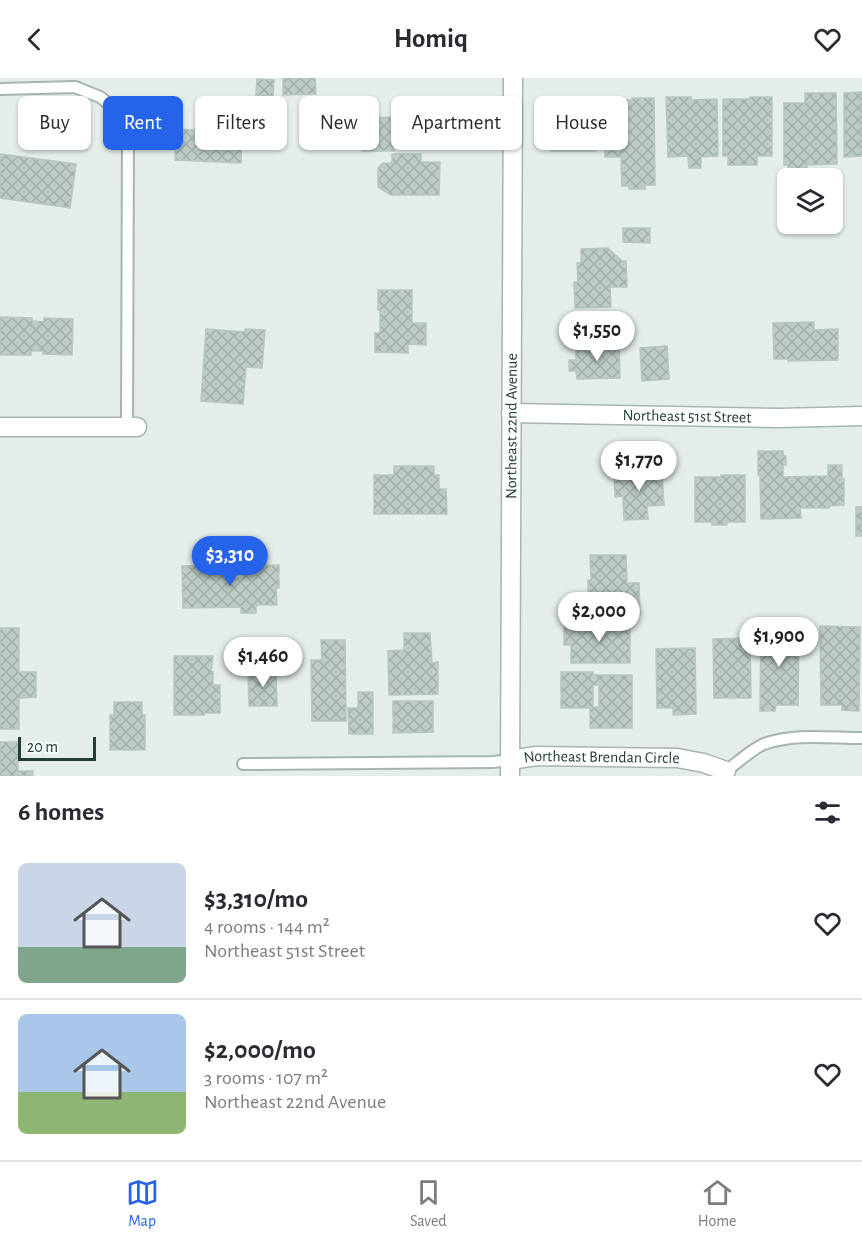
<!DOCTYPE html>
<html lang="en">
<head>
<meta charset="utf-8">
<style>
	:root { --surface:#fff; --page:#f2f2f3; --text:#2b2b33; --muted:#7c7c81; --line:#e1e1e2; --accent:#2563eb }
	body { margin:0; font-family:"Alegreya Sans",sans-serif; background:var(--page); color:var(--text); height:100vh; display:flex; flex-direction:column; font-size:22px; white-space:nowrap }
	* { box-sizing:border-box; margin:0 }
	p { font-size:20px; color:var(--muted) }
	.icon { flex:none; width:33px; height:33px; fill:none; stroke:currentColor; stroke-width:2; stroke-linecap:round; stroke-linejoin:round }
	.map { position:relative; height:698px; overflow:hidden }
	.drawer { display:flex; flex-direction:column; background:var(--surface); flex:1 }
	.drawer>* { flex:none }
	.banner { position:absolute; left:18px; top:18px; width:826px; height:54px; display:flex; gap:12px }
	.controls { position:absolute; left:777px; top:90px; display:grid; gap:12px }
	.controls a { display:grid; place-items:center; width:66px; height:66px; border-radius:9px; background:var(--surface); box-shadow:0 2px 4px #0004; font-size:30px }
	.scale { position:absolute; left:18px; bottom:15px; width:78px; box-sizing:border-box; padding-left:6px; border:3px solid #233f34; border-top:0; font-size:16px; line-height:21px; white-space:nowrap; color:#233f34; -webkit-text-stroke:4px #f4faf6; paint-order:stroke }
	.price { position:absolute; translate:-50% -51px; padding:0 14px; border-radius:21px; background:#fff; color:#222; font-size:20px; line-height:39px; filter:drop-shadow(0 2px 3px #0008) }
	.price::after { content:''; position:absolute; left:50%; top:36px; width:18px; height:14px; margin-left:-9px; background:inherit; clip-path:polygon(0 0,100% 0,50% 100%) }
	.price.selected { background:var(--accent); color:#fff }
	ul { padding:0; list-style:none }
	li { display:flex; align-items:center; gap:18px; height:150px; padding:0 18px }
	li+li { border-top:2px solid var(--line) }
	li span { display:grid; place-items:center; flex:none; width:168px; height:120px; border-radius:9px; color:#555 }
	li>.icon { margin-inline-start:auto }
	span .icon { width:72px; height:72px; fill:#fffc; stroke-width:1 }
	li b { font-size:26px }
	h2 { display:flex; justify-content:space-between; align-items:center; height:72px; padding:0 18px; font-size:26px }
	.tag { padding:0 21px; border-radius:9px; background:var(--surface); box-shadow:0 2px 4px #0004; font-size:21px; line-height:54px }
	.tag.selected { background:var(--accent); color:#fff }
	header { display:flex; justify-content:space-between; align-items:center; height:78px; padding:0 18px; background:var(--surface); font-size:27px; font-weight:600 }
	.menu { display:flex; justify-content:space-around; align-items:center; height:84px; border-top:2px solid var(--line); background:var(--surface); font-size:16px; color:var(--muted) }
	.menu a { display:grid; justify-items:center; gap:3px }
	.menu .selected { color:var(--accent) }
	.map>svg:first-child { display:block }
	.building { fill:url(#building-cross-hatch); stroke:#b6c7be; stroke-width:1.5; fill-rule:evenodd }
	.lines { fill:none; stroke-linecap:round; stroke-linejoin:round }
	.lane-casing { stroke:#a6b5ae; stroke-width:14 }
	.street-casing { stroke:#a6b5ae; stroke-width:21 }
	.lane { stroke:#fff; stroke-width:10 }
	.street { stroke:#fff; stroke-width:18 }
	.labels { text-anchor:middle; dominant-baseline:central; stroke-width:4.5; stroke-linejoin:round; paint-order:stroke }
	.street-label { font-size:16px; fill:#233f34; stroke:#f4faf6 }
</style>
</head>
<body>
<header><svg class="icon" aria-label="back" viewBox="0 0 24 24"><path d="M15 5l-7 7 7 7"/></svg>Homiq<svg class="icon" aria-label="heart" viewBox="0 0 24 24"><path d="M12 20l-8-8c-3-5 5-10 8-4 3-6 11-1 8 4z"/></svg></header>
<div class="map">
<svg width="862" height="698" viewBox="0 0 862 698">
	<defs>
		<pattern id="building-cross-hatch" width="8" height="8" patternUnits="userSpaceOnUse" patternTransform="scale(1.5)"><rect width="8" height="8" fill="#bccbc3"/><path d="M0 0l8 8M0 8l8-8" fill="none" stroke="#a1afa8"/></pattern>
	</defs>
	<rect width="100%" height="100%" fill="#e4ede8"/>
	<g class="building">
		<polygon points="283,0 315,0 316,16 283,17"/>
		<polygon points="257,1 274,2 273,18 256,17"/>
		<polygon points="862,14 862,78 844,79 844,15"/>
		<polygon points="805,15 836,15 837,86 807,87 807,100 788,100 788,87 784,87 784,25 805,25"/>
		<polygon points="666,19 691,19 691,22 717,21 718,78 701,79 701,90 689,90 688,78 668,79"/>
		<polygon points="750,19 772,19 772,78 757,78 757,87 728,87 728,78 723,78 723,21 750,21"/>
		<polygon points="632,20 654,20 655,107 645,107 645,111 629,111 629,108 622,108 621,79 605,79 605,22 632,22"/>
		<polygon points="568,22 596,22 596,73 551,73 551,48 558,48 558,38 565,38 565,34 568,34"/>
		<polygon points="394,39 394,73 362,73 362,40"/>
		<polygon points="176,51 242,54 241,85 175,82"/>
		<polygon points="0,76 76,86 70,130 0,120"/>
		<polygon points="392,76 421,76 421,84 440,84 439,117 391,117 378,109 378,90 383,85 392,85"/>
		<polygon points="623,150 650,150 650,165 623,164"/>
		<polygon points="608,170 622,183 626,183 627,209 610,209 611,229 575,230 574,204 578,204 577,185 581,185 581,171"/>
		<polygon points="378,212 412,212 412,245 426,245 426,267 408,266 408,275 375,274 375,255 380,255 380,232 378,232"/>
		<polygon points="0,239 32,240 32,243 44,244 44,240 73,241 72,277 43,276 43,273 31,273 31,277 0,277"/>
		<polygon points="814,244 814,252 838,251 838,282 788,283 788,281 774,281 773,245"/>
		<polygon points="206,251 245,254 245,251 265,252 262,290 246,289 243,326 201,323"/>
		<polygon points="619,267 620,300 577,301 576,293 569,293 569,282 576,282 576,268"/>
		<polygon points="667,268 669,301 642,303 640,270"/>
		<polygon points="758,373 783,373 783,378 786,378 786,387 783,387 783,399 828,398 828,387 842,387 842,401 844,401 844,427 829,428 829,430 800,430 801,440 761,441 760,397 758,397"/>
		<polygon points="394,388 434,388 434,397 439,397 439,411 446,411 447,436 374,436 374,397 394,397"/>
		<polygon points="645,391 646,394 662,394 664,427 647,428 648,441 624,442 623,418 615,419 614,393"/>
		<polygon points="721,397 745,397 745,444 727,444 727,447 712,447 712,444 695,444 695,399 721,399"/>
		<rect x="856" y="429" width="6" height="29"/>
		<polygon points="590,477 626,477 627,505 639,505 640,537 588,538 588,502 591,502"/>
		<polygon points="228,487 229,501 243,500 243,488 279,487 279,510 276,510 277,527 256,527 256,535 241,535 241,529 183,530 182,488"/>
		<polygon points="630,545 630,585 571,585 571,567 564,567 564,546"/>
		<polygon points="820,548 860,549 859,633 842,632 842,627 821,627"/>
		<polygon points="761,549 799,550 798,627 776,627 775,633 760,633"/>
		<polygon points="0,550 19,550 19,594 36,594 36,619 19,620 19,651 0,651"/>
		<polygon points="404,555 430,555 432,585 438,584 438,616 389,617 388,573 404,572"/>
		<polygon points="750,560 751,620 714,620 713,561"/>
		<polygon points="321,562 345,562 346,643 312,643 311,582 322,582"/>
		<polygon points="695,570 696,636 673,637 673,630 657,630 656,571"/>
		<polygon points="174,578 213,578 211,594 213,594 213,607 220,607 220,635 204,635 204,637 174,637"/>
		<polygon points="276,592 277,628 249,628 248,593"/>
		<path d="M561,594H593V597H632V650H590V630H561ZM593,607H599V629H593Z"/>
		<polygon points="358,614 373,614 373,656 349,656 348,630 358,630"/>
		<polygon points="393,623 433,623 433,654 393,655"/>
		<polygon points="114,624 142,624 142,637 145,637 145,672 110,672 110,637 114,637"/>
		<polygon points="0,664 18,664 18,693 33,693 33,698 0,698"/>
	</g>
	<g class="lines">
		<g class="lane-casing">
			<g id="lane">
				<polyline points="0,11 75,9 100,19 119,34 128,49 127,349"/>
				<polyline points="243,686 493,684 510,682"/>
				<path d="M726,693C737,685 752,671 764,666C794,655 830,660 862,660"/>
			</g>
		</g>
		<g class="street-casing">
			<g id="street">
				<path id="s1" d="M511,335L779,340L862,338"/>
				<polyline points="0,349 137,349"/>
				<path id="s2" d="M510,682L536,678L677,680L704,685L726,693"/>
				<path id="s3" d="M510,698L513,0"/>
			</g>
		</g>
		<use href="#lane" class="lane"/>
		<use href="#street" class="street"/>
	</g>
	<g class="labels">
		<g class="street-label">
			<text stroke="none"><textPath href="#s1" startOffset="176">Northeast 51st Street</textPath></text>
			<text stroke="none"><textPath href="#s3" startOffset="350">Northeast 22nd Avenue</textPath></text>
			<text stroke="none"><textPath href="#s2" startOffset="92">Northeast Brendan Circle</textPath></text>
		</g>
	</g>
</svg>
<div class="controls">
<a><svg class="icon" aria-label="layers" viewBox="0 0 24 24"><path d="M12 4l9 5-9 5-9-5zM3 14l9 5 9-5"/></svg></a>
</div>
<div class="scale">20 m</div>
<b class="price" style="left:597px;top:284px">$1,550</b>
<b class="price" style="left:639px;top:414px">$1,770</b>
<b class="price selected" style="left:230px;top:509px">$3,310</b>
<b class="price" style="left:599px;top:565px">$2,000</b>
<b class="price" style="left:779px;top:590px">$1,900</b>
<b class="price" style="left:263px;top:610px">$1,460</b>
<div class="banner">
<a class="tag">Buy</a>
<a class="tag selected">Rent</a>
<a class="tag">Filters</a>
<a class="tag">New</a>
<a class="tag">Apartment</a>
<a class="tag">House</a>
</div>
</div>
<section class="drawer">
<h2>6 homes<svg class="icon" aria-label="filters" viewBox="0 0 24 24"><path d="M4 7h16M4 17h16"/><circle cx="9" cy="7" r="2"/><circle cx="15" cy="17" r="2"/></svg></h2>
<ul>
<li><span style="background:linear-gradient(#c9d6e8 70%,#7fa58c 0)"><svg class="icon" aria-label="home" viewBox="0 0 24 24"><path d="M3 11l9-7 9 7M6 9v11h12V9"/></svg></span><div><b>$3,310/mo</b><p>4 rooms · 144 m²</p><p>Northeast 51st Street</p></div><svg class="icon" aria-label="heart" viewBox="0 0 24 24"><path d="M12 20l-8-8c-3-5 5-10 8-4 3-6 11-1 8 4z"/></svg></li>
<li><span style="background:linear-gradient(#a9c7e8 65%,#8fb573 0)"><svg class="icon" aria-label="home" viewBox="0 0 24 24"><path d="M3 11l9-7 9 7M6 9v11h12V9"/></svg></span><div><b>$2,000/mo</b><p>3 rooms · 107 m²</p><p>Northeast 22nd Avenue</p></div><svg class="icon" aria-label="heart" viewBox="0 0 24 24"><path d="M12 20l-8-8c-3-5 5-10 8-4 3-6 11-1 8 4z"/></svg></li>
</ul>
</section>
<nav class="menu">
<a class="selected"><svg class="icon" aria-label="map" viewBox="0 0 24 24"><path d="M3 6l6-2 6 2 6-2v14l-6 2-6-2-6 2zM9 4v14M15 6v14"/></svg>Map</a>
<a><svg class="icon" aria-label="saved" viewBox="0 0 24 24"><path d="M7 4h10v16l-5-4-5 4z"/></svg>Saved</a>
<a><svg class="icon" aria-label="home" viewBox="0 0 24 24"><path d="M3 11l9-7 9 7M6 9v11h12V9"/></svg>Home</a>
</nav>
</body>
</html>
